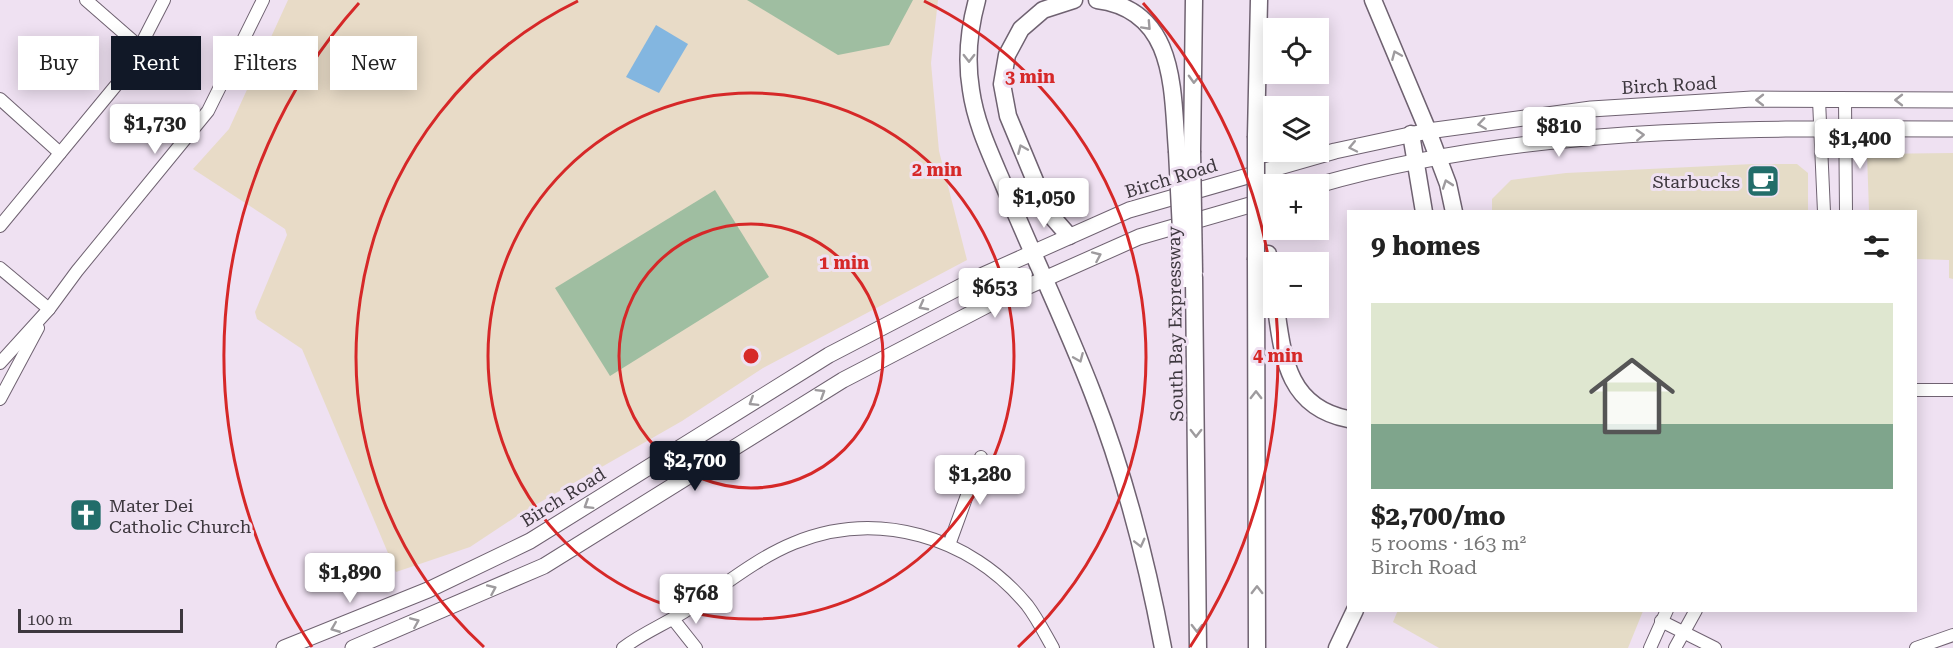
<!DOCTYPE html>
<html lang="en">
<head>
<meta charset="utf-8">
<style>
	:root { --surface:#fff; --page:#f2f2f2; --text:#222; --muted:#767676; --accent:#111827 }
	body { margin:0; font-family:"Roboto Serif",serif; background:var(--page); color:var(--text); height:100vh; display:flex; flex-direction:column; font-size:22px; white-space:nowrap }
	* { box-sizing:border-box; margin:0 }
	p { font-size:20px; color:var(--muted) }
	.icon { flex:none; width:33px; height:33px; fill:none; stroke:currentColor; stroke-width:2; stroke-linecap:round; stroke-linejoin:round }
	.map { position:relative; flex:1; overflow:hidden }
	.details { position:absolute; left:1347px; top:210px; width:570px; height:402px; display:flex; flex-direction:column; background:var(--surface); border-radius:0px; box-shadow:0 3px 15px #0003 }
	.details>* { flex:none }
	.banner { position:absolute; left:18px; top:36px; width:570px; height:54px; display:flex; gap:12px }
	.controls { position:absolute; left:1263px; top:18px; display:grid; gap:12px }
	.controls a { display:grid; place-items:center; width:66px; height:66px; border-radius:0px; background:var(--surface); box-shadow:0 3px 15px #0003; font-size:30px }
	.scale { position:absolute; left:18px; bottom:15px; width:165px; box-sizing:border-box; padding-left:6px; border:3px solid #3d373e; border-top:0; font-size:16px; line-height:21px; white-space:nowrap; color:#3d373e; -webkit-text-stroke:4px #efe1f2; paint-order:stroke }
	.price { position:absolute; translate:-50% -51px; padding:0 14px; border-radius:6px; background:#fff; color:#222; font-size:20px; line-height:39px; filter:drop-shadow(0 2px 3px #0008) }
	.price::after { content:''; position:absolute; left:50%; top:36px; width:18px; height:14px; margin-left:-9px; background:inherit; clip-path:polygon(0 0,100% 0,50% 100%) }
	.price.active { background:var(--accent); color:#fff }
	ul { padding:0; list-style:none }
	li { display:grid; align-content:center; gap:12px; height:318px; padding:0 24px }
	li span { display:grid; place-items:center; height:186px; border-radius:0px; color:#555 }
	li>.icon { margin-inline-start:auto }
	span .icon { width:108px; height:108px; fill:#fffc; stroke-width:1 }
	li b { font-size:26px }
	h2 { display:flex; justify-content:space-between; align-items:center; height:72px; padding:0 24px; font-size:26px }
	.chip { padding:0 21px; border-radius:0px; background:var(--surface); box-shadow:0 3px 15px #0003; font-size:21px; line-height:54px }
	.chip.active { background:var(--accent); color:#fff }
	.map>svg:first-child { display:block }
	.commercial { fill:#e5dcc7 }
	.education { fill:#e8dbc7 }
	.green { fill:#9fbea1 }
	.water { fill:#83b6e0 }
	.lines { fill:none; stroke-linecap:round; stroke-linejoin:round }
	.minor-casing { stroke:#6f6271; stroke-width:14 }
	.major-casing { stroke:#6f6271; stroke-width:17 }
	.highway-casing { stroke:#6f6271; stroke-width:19 }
	.minor { stroke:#fff; stroke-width:12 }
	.major { stroke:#fff; stroke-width:15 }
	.highway { stroke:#fff; stroke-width:16 }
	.highway-bridge-casing { stroke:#6f6271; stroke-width:19; stroke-linecap:butt }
	.highway-bridge { stroke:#fff; stroke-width:16 }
	.oneway { stroke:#9e9b9e }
	.ring { fill:none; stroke:#d62828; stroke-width:3 }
	.labels { text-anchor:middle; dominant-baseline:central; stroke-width:6; stroke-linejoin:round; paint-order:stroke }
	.street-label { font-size:18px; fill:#3d373e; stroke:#efe1f2 }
	.poi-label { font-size:18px; fill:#3d373e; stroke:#efe1f2; text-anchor:end }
	.centre { fill:#d62828; stroke:#efe1f2; stroke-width:3 }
	.ring-label { font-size:18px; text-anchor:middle; font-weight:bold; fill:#d62828; stroke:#efe1f2; stroke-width:6; stroke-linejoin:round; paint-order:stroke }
</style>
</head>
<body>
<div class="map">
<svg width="1953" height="648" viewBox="0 0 1953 648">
	<rect width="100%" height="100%" fill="#efe1f2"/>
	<g class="commercial">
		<polygon points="1953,153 1953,279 1949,278 1949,260 1916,259 1916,212 1869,211 1867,154"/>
		<polygon points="1753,164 1797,164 1808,173 1808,211 1492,211 1492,199 1511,180 1566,173"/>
		<polygon points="1398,610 1643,610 1643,611 1628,648 1439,648 1393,622"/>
	</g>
	<polygon class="education" points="288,0 938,0 931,63 939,151 967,260 763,368 682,421 523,512 470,547 396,572 302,349 257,319 255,312 287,235 285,229 193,169 229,129"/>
	<g class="green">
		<polygon points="747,0 913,0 889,45 838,55"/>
		<polygon points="715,190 769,277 610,376 555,288"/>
	</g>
	<polygon class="water" points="656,25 688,44 659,93 626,77"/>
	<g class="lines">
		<g class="minor-casing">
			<g id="minor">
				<polyline points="86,0 141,48"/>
				<polyline points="0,99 60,153"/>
				<polyline points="1819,100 1824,212"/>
				<polyline points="1845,100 1846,212"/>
				<polyline points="0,226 127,72 164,0"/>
				<polyline points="0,268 49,309"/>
				<polyline points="0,363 49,309 77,271 208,111 263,0"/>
				<polyline points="1916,390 1953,390"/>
				<polyline points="0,399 38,328"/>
				<polyline points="949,545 981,457"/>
				<polyline points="673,619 696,648"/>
				<polyline points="1661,621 1715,648"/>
				<path d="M623,648C644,632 668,623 690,608C723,586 757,558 794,543C877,509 970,536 1027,605C1037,618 1045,634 1053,648"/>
				<polyline points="1650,648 1667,610"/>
				<polyline points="1675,648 1696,610"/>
				<polyline points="1916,648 1953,635"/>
			</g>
		</g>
		<g class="major-casing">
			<g id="major">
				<path d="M1318,185C1524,126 1741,128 1953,129"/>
				<polyline points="284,648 428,590 530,541 829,355 983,275 1129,210 1335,151 1428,131 1591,109 1752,99 1953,100"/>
				<polyline points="353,648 544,566 843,380 995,301 1139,237 1274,198"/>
			</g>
		</g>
		<g class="highway-casing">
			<g id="highway">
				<path d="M977,0C969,29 966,60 971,90C976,126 993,159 1007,193C1035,260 1067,326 1093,394C1125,476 1147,562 1163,648"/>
				<path d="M1097,0C1177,10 1172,91 1177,151"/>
				<polyline points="1373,0 1428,131 1448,184 1454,212"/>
				<polyline points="1411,134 1424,212"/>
				<polyline points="1256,136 1259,0"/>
				<polyline points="1192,151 1194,0"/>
				<polyline points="1069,236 1048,212 1008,116 1002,84 1007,55 1021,29 1043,10 1074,0"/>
				<polyline points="1268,254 1274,293"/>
				<polyline points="1256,260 1257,648"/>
				<polyline points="1194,277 1198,648"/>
				<path d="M1276,308C1283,358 1288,407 1348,419"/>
				<polyline points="1337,648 1355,610"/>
			</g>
		</g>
		<use href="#minor" class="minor"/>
		<use href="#major" class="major"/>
		<use href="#highway" class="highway"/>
		<g class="highway-bridge-casing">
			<g id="highway-bridge">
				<polyline points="1177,151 1183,270 1186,279"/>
				<polyline points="1192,151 1194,273"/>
				<polyline points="1256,260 1256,136"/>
			</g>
		</g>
		<use href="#highway-bridge" class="highway-bridge"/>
	</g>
	<defs><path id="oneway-chevron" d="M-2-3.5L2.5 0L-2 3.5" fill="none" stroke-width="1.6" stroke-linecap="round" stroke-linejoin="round" transform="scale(1.5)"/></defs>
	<g class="oneway">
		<use href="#oneway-chevron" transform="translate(1147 26) rotate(47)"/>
		<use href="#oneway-chevron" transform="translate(1396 55) rotate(-113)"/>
		<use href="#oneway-chevron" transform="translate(969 58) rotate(90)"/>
		<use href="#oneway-chevron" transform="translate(1194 79) rotate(92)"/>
		<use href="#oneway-chevron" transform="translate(1760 100) rotate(180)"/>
		<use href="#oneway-chevron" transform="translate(1899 100) rotate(-180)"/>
		<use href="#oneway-chevron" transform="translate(1482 124) rotate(172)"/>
		<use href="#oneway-chevron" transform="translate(1640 135) rotate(-3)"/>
		<use href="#oneway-chevron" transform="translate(1353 147) rotate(168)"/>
		<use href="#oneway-chevron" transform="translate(1022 149) rotate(-113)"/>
		<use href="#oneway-chevron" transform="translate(1447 184) rotate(-109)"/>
		<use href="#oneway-chevron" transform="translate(1097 256) rotate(-24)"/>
		<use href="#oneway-chevron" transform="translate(923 306) rotate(152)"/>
		<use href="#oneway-chevron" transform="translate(1079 358) rotate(67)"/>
		<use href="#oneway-chevron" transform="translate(821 393) rotate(-32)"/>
		<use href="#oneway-chevron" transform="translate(1256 395) rotate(-90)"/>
		<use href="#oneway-chevron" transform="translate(753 402) rotate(148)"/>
		<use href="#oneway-chevron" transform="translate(1196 433) rotate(90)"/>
		<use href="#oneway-chevron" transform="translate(588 505) rotate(148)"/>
		<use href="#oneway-chevron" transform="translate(1140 543) rotate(76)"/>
		<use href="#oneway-chevron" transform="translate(492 589) rotate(-24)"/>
		<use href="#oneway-chevron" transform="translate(1257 590) rotate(-90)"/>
		<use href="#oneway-chevron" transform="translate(415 622) rotate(-23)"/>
		<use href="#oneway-chevron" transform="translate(335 628) rotate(158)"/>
		<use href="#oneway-chevron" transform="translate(1197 628) rotate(90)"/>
	</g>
	<g class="ring">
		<circle cx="751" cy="356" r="132"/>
		<circle cx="751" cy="356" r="263"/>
		<path d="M484 647A395 395 0 0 1 578 1M924 1A395 395 0 0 1 1018 647"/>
		<path d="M312 647A527 527 0 0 1 359 3M1143 3A527 527 0 0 1 1273 287M1276 310A527 527 0 0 1 1190 647"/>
	</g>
	<defs>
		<g id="cafe-square" transform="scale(1.725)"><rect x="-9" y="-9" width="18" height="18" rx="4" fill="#226d6a" stroke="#efe1f2"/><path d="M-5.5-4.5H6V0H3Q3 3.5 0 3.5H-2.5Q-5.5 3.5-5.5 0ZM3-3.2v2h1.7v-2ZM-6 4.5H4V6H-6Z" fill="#fff"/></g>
		<g id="church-square" transform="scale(1.725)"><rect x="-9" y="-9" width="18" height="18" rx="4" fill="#226d6a" stroke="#efe1f2"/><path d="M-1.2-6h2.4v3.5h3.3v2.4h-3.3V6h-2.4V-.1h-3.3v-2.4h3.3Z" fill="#fff"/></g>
	</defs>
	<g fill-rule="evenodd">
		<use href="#cafe-square" x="1763" y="181"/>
		<use href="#church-square" x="86" y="515"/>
	</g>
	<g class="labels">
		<g class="street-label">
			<text transform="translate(1669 85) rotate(-3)">Birch Road</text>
			<text transform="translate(1171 178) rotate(-17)">Birch Road</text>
			<text transform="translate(1175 324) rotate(-91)">South Bay Expressway</text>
			<text transform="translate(563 497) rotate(-32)">Birch Road</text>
		</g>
		<g class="poi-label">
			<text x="1740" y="181">Starbucks</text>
			<text x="109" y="505" text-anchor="start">Mater Dei<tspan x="109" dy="21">Catholic Church</tspan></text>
		</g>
	</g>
	<circle cx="751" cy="356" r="9" class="centre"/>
	<g class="ring-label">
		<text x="1030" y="83">3 min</text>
		<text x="937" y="176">2 min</text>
		<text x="844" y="269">1 min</text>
		<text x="1278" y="362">4 min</text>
	</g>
</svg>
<div class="controls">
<a><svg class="icon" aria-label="locate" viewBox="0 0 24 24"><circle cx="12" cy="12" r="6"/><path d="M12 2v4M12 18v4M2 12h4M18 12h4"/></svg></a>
<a><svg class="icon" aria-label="layers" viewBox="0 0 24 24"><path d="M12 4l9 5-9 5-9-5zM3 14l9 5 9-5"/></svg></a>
<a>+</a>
<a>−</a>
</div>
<div class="scale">100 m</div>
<b class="price" style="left:155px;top:155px">$1,730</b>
<b class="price" style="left:1559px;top:158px">$810</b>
<b class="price" style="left:1860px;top:170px">$1,400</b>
<b class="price" style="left:1044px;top:229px">$1,050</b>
<b class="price" style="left:995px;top:319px">$653</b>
<b class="price active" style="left:695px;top:492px">$2,700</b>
<b class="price" style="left:980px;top:506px">$1,280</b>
<b class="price" style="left:350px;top:604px">$1,890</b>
<b class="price" style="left:696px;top:625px">$768</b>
<div class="banner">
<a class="chip">Buy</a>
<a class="chip active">Rent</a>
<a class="chip">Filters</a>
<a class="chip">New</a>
</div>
<section class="details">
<h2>9 homes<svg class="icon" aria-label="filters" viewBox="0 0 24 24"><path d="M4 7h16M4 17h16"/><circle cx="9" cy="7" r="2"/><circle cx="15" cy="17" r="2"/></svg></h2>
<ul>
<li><span style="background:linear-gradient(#dfe7d0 65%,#7fa58c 0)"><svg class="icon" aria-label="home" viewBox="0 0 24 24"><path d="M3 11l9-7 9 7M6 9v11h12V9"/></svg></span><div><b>$2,700/mo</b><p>5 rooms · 163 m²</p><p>Birch Road</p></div></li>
</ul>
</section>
</div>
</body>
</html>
